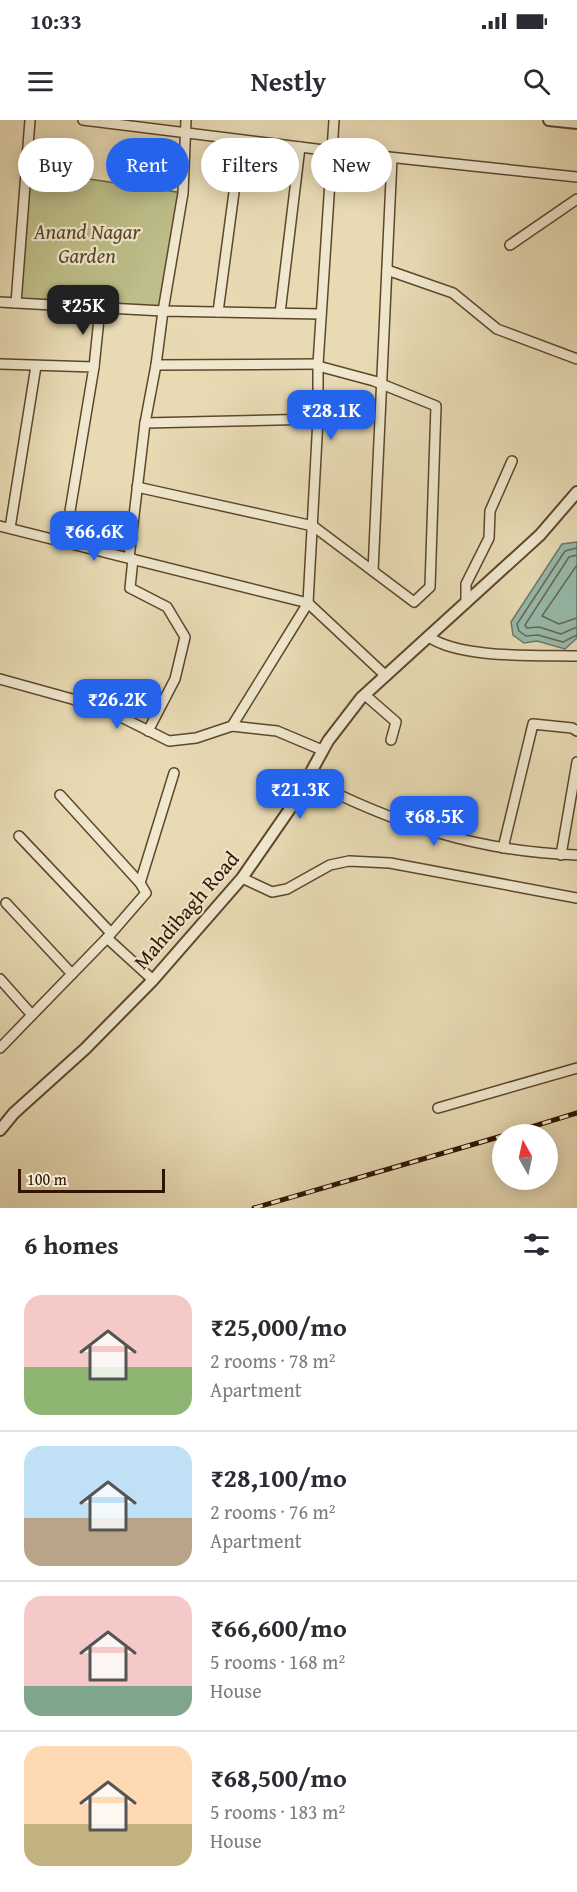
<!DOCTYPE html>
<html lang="en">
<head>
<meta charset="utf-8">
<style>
	:root { --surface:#fff; --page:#f2f2f3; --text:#2b2b33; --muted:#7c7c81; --line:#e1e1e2; --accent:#2563eb }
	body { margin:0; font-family:"Gentium Book Plus",serif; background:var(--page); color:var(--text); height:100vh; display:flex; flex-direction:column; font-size:22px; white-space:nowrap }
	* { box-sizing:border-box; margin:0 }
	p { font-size:20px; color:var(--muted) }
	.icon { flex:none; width:33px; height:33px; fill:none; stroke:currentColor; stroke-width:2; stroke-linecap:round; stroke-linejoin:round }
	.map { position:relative; height:1088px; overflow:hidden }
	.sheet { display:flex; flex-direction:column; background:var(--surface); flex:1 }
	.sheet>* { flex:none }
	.banner { position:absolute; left:18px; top:18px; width:542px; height:54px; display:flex; gap:12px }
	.needle { width:39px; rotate:351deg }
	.tools { position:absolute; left:492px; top:1004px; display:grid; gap:12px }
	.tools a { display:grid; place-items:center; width:66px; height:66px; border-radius:50%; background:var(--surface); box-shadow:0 3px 15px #0003; font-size:30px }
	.scale { position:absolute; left:18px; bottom:15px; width:147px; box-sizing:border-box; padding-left:6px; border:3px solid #301400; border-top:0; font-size:16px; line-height:21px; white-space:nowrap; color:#301400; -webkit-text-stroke:4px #f0e8ce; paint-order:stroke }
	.price { position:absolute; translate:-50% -51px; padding:0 14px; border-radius:12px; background:var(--accent); color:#fff; font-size:20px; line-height:39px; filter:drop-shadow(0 2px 3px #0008) }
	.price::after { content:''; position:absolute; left:50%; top:36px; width:18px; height:14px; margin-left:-9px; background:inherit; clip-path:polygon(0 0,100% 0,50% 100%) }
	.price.selected { background:#222; color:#fff }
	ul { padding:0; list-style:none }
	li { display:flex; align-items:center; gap:18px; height:150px; padding:0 24px }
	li+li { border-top:2px solid var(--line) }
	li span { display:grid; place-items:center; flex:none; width:168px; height:120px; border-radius:18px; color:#555 }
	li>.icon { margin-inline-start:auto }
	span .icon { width:72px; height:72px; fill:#fffc; stroke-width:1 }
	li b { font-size:26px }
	h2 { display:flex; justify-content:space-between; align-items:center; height:72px; padding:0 24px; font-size:26px }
	.pill { padding:0 21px; border-radius:27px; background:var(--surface); box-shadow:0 3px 15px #0003; font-size:21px; line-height:54px }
	.pill.selected { background:var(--accent); color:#fff }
	.status { display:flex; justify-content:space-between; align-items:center; height:42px; padding:0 30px; background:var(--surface); direction:ltr }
	.status svg { height:16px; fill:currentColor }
	header { display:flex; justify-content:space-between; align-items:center; height:78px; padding:0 24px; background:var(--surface); font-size:27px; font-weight:600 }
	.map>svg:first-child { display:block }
	.green { fill:#bdbe89; stroke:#766944; stroke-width:1.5 }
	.water { fill:#97bbab; stroke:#6e7867; stroke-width:1.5 }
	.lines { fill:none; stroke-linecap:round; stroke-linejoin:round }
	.shore { stroke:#646856; stroke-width:1.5 }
	.minor-casing { stroke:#5e462d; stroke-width:12 }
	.tertiary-casing { stroke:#5e462d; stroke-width:14 }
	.minor { stroke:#f0e8ce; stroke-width:9 }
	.tertiary { stroke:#f0e8ce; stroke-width:10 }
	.rail-casing { stroke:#301400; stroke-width:5 }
	.rail { stroke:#f0e8ce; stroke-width:3; stroke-dasharray:9; stroke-linecap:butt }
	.labels { text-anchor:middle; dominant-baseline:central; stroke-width:4.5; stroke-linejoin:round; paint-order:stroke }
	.park-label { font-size:21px; font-style:italic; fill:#5a4729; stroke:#f0e8ce }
	.street-label { font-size:21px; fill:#301400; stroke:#f0e8ce }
</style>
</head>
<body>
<div class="status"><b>10:33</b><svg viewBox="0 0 49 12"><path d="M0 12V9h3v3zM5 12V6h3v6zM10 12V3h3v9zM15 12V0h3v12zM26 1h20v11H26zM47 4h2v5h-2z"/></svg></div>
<header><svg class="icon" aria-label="menu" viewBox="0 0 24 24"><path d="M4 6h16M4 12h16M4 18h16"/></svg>Nestly<svg class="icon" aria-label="search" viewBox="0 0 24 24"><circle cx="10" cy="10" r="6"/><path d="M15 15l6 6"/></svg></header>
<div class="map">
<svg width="577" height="1088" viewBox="0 0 577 1088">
	<rect width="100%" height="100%" fill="#e8dbb4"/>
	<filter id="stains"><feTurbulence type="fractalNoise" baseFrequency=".00333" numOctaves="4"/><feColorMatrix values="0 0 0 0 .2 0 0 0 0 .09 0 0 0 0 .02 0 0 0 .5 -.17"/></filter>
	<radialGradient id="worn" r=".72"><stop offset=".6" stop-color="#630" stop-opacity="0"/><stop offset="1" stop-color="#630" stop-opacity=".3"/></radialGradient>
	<polygon class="green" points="28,50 183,73 163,191 16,183"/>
	<polygon class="water" points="577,422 577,518 565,529 537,521 524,523 513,515 511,502 562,424"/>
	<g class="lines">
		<g class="shore">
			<polyline points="577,428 565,431 517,504 519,511 526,516 538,515 563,522 577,515"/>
			<polyline points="577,435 569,437 525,505 527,508 539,507 561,514 577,507"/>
			<polyline points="577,445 542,496 559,504 577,498"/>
		</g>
		<g class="minor-casing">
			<g id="minor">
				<polyline points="30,0 16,183 163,191 183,73 186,0"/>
				<polyline points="83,0 332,31 577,57"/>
				<polyline points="510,125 577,79"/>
				<polyline points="387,150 453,173 497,209 577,239"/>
				<polyline points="0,182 16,183"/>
				<polyline points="218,192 241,20"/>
				<polyline points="280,193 300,27"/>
				<polyline points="0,244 94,247 65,421"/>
				<polyline points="156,245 163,191 321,194"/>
				<polyline points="94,247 100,189"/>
				<polyline points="318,299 318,244 334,0"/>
				<polyline points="145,303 156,245 318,244"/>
				<polyline points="137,367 313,406 414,482 430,467 436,286 374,261 318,246"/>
				<polyline points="0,406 308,483 318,299 145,303 129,438"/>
				<polyline points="10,408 36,246"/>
				<polyline points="133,439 130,468 167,487 185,517 175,559 148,611"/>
				<polyline points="373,451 392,38"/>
				<polyline points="466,483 466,464 489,418 490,391 512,341"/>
				<path d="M429,517C461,539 537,535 577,536"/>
				<polyline points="0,559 101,587 169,621 196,618 232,606"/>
				<polyline points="365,575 396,602 391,620"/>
				<polyline points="322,630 277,611 232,606 308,483 386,556"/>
				<path d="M307,659C394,704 479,732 577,735"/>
				<polyline points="60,675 140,763 146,773 107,818"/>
				<polyline points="19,716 111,813"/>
				<polyline points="503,728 533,604 572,608 577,611"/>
				<polyline points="561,735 577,642"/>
				<polyline points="242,758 272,772 287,769 330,745 349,741 390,743 577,778"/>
				<polyline points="140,763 174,653"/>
				<polyline points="6,783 72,854"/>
				<polyline points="0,859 32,895"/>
				<polyline points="0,928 107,818 153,860"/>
				<polyline points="438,988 577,948"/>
			</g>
		</g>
		<g class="tertiary-casing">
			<g id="tertiary">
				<polyline points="549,0 577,3"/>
				<polyline points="0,1010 14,993 85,929 153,860 242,758 294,683 328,621 361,578 540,415 577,372"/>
			</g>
		</g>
		<use href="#minor" class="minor"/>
		<use href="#tertiary" class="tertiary"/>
		<g class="rail-casing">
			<g id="rail">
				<polyline points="508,1014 577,993"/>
				<polyline points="254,1088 502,1016"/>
			</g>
		</g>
		<use href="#rail" class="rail"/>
	</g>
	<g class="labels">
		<g class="park-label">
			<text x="87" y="111">Anand Nagar<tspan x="87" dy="24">Garden</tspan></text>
		</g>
		<g class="street-label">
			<text transform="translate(186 790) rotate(-49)">Mahdibagh Road</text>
		</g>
	</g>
	<rect width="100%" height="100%" filter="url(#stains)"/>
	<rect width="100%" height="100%" fill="url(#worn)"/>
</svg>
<div class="tools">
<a><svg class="needle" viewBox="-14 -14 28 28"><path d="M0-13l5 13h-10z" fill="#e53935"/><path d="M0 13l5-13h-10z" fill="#7c7c81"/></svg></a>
</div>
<div class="scale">100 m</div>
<b class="price selected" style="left:83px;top:216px">₹25K</b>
<b class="price" style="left:331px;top:321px">₹28.1K</b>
<b class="price" style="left:94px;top:442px">₹66.6K</b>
<b class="price" style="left:117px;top:610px">₹26.2K</b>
<b class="price" style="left:300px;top:700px">₹21.3K</b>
<b class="price" style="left:434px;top:727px">₹68.5K</b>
<div class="banner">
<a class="pill">Buy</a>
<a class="pill selected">Rent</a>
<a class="pill">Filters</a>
<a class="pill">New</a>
</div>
</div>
<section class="sheet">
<h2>6 homes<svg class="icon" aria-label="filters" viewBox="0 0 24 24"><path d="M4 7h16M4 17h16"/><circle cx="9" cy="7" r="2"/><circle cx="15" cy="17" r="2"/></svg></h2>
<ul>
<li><span style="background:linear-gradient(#f6c9c9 60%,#8fb573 0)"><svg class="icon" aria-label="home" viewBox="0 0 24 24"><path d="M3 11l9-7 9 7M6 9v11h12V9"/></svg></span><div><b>₹25,000/mo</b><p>2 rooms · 78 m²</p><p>Apartment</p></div></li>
<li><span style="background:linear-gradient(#bfe0f5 60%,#b9a48a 0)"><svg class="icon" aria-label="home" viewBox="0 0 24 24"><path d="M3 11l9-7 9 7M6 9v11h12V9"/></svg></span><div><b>₹28,100/mo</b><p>2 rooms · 76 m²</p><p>Apartment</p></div></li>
<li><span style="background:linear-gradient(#f6c9c9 75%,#7fa58c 0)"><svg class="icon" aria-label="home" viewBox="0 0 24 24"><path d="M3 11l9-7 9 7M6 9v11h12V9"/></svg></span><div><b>₹66,600/mo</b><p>5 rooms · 168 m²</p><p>House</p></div></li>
<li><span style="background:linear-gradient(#ffd9b3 65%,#c2b280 0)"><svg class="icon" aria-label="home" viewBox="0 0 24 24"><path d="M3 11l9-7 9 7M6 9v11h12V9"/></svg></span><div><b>₹68,500/mo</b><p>5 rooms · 183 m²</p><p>House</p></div></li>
</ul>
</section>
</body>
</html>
